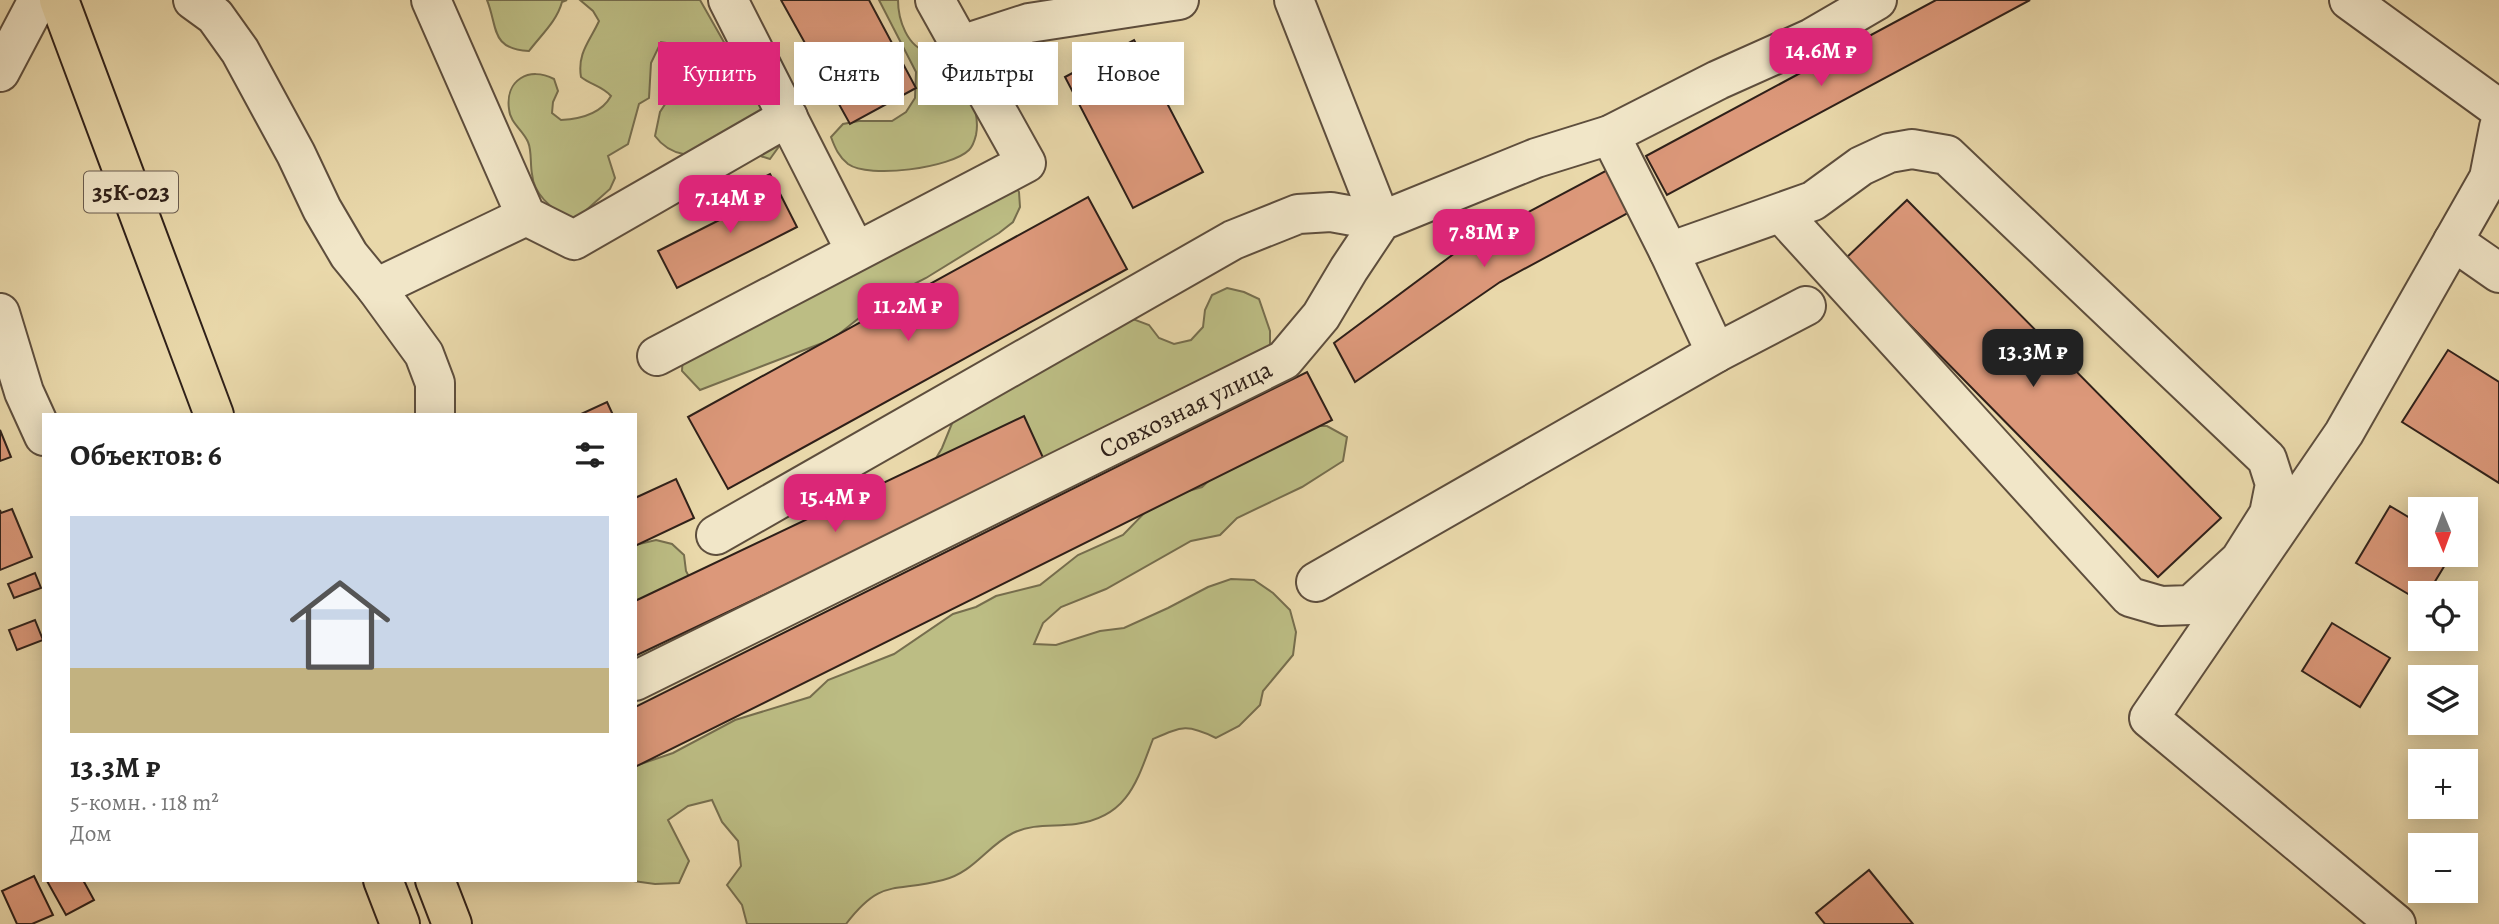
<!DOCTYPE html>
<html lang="ru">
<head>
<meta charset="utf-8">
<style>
	:root { --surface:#fff; --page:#f2f2f2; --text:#222; --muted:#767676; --accent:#db2777 }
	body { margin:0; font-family:Alegreya,serif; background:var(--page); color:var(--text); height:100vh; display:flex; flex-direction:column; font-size:26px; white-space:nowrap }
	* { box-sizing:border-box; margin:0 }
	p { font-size:23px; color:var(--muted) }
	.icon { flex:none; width:38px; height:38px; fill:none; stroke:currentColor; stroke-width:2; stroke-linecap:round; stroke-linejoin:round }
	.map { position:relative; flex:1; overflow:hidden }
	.details { position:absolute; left:42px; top:413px; width:595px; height:469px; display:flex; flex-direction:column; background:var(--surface); border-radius:0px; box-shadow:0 4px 18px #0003 }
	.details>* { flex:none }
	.hud { position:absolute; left:658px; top:42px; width:665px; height:63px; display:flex; gap:14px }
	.needle { width:46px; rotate:179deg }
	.fabs { position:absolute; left:2408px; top:497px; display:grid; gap:14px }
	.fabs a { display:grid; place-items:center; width:70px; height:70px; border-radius:0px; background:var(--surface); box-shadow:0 4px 18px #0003; font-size:35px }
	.price { position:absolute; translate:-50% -60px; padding:0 16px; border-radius:14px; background:var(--accent); color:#fff; font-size:23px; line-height:46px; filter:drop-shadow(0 2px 4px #0008) }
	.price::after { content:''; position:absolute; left:50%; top:42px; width:21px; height:16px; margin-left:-10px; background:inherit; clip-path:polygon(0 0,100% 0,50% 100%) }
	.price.selected { background:#222; color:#fff }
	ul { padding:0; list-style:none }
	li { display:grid; align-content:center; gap:14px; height:371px; padding:0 28px }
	li span { display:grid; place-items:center; height:217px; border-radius:0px; color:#555 }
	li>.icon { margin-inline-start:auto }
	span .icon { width:126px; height:126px; fill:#fffc; stroke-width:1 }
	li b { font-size:30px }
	h2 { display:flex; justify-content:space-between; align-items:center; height:84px; padding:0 28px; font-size:30px }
	.tag { padding:0 24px; border-radius:0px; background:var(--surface); box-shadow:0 4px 18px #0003; font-size:24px; line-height:63px }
	.tag.selected { background:var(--accent); color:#fff }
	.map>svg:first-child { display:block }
	.green { fill:#bcbd84; stroke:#766e4e; stroke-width:2 }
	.building { fill:#dc987a; stroke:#2f2019; stroke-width:2 }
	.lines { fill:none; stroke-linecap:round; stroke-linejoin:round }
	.minor-casing { stroke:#5e4e3d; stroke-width:42 }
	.major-casing { stroke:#2f2019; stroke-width:42 }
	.minor { stroke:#f1e6c8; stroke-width:38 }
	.major { stroke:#e9d8aa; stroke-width:38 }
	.labels { text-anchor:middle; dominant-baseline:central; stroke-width:6; stroke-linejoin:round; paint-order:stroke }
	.shield { fill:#f1e6c8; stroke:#695b4e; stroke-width:2 }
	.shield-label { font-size:24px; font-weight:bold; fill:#2f2019 }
	.street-label { font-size:26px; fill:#2f2019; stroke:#f1e6c8 }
</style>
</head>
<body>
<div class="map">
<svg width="2499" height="924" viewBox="0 0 2499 924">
	<rect width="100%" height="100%" fill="#e9d8aa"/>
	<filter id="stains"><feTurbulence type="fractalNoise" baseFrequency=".00286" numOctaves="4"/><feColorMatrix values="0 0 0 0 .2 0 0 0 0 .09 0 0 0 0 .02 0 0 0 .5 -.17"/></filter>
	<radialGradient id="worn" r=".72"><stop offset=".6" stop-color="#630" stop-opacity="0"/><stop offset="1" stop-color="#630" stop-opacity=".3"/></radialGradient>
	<g class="green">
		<path d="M487,0H567L562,2C557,21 541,35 529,51C490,49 498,27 487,0Z"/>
		<path d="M580,0H700L725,44L746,69L777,128L780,145L770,159C765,158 759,155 754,154C720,149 679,169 655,136L660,112L673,92L676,80V55L672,44L661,42L651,63L649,98L639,104L628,144L608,156L615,178L610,189L574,221C556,212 534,197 532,174C530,164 532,151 528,142C523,130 510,123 509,109C505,80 529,66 554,79L558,91L553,102L552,113L561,120C581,119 601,114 611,96C602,86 591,85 581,77C577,53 590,41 599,21L593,11Z"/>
		<path d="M879,0H898C898,19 907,48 929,52C934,53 941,50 946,49C959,74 982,106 976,135C975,139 972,147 969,150C951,168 869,179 848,164C839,157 835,148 831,137L843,124L859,121H892L906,112L915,98L916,72Z"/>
		<polygon points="979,171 1011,179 1019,192 1020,207 1013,222 999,233 926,278 879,302 839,334 825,342 700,390 682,371 683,354 963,174"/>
		<polygon points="1227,288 1244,292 1259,299 1270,331 1270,347 1144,442 925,477 942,448 955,416 1133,319 1149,325 1159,338 1174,344 1191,340 1203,327 1205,310 1212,295"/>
		<path d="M1303,426H1327L1347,437L1343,461L1302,487L1237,518L1220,535L1191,541L1106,589L1061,607L1043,623L1034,644L1056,645L1100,631L1124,628L1168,608L1208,587L1231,579L1254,580L1273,593L1290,610L1296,632L1293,655L1263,691L1260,705L1239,726L1216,738C1187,724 1183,726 1153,739C1137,781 1128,817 1076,824C1054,827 1034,823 1013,833C987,846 973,873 943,880C894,893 882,877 846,924H747L742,905L727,885L741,866L738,841L722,822L712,800L688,806L668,820L689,861L679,883L655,884L626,880H635V766L673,753L735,720L810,697L828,680L894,654L953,614L976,607L996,596L1040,585L1078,555L1123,535L1157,500L1202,487L1220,470Z"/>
		<polygon points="656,540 672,544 684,555 686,571 694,586 702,622 658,649 635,671 635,545"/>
	</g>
	<g class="building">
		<polygon points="781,0 869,0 916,88 850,124"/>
		<polygon points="1936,0 2030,0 1667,195 1646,156"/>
		<polygon points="1134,40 1203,172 1133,208 1065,77"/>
		<polygon points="1613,167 1641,206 1500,282 1355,382 1334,343 1463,247"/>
		<polygon points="770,174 797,227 677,288 658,251 755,202 746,186"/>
		<polygon points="1088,197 1127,269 728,489 688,417"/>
		<polygon points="1907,200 2221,518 2158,577 1845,259"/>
		<polygon points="2448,350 2499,382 2499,483 2402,422"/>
		<polygon points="1307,372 1332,420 635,767 635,707"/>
		<polygon points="607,402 613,415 579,415"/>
		<polygon points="1024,416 1045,462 635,656 635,601"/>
		<polygon points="0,430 11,457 0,461"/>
		<polygon points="676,479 694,518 635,546 635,498"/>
		<polygon points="2390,506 2420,524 2420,555 2451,555 2428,593 2420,593 2420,601 2356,563"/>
		<polygon points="12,509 32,557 0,570 0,510 1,513"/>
		<polygon points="35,573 41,588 14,598 8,584"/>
		<polygon points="35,620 43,640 17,650 9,630"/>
		<polygon points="2332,623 2390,658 2360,707 2302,671"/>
		<polygon points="1869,870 1913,924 1825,924 1816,913"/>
		<polygon points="34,876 53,915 32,924 17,924 2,891"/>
		<polygon points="83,880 94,900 66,915 47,881"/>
	</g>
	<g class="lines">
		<g class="minor-casing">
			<g id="minor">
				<polyline points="193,0 215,16 240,51 296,154 322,209 349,255 376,288 526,216"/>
				<polyline points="431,0 526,216 574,240 788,117"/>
				<polyline points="728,0 855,250"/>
				<polyline points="1294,0 1381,221"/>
				<polyline points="2349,0 2499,109"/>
				<polyline points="961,45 1029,23 1179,0"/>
				<polyline points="0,72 38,0"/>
				<polyline points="1610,135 1669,252 1813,201 1861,166 1889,153 1912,149 1947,155 2267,459 2275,484 2269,514 2240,560 2191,605 2161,606 2130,597 1781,213"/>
				<polyline points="2453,241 2499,273"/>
				<polyline points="376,288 424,354 435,383 435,415"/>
				<polyline points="0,313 24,392 44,436"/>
				<polyline points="1716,353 1806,306"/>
				<polyline points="657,356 1026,163 935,0"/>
				<polyline points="716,535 1233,240 1298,214 1331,212 1381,221"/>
				<polyline points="1316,582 1716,353 1669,252"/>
				<path id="s1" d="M635,681L1284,360L1321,316L1349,269L1381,221L1536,158L1610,135L1718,80L1812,38L1877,0"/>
				<polyline points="2396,924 2149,718 2344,433 2489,178 2499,127"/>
			</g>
		</g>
		<g class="major-casing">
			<g id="major">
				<polyline points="59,0 214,415"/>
				<polyline points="383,880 400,924"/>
				<polyline points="435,880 452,924"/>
			</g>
		</g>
		<use href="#minor" class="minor"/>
		<use href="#major" class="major"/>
	</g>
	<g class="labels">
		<rect class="shield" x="84" y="171.5" width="94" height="41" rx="5"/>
		<g class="shield-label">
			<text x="131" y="192">35К-023</text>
		</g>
		<g class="street-label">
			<text stroke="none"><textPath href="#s1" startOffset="614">Совхозная улица</textPath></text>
		</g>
	</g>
	<rect width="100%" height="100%" filter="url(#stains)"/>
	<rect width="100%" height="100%" fill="url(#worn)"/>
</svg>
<div class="fabs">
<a><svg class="needle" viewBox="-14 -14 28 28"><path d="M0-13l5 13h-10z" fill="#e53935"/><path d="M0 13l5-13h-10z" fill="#767676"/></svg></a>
<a><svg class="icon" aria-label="locate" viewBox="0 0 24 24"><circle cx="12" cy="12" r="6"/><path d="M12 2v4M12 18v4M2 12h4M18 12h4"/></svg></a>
<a><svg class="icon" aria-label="layers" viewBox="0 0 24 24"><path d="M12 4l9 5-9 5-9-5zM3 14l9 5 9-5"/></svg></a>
<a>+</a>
<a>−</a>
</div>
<b class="price" style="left:1821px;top:88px">14.6M ₽</b>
<b class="price" style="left:730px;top:235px">7.14M ₽</b>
<b class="price" style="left:1484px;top:269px">7.81M ₽</b>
<b class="price" style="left:908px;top:343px">11.2M ₽</b>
<b class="price selected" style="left:2033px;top:389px">13.3M ₽</b>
<b class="price" style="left:835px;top:534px">15.4M ₽</b>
<div class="hud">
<a class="tag selected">Купить</a>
<a class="tag">Снять</a>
<a class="tag">Фильтры</a>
<a class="tag">Новое</a>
</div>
<section class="details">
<h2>Объектов: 6<svg class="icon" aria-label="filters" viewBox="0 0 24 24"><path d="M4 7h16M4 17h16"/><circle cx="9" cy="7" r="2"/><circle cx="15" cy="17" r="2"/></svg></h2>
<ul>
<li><span style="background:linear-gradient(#c9d6e8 70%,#c2b280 0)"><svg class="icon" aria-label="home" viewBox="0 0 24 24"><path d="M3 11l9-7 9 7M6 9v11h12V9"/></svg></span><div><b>13.3M ₽</b><p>5-комн. · 118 m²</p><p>Дом</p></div></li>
</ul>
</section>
</div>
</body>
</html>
